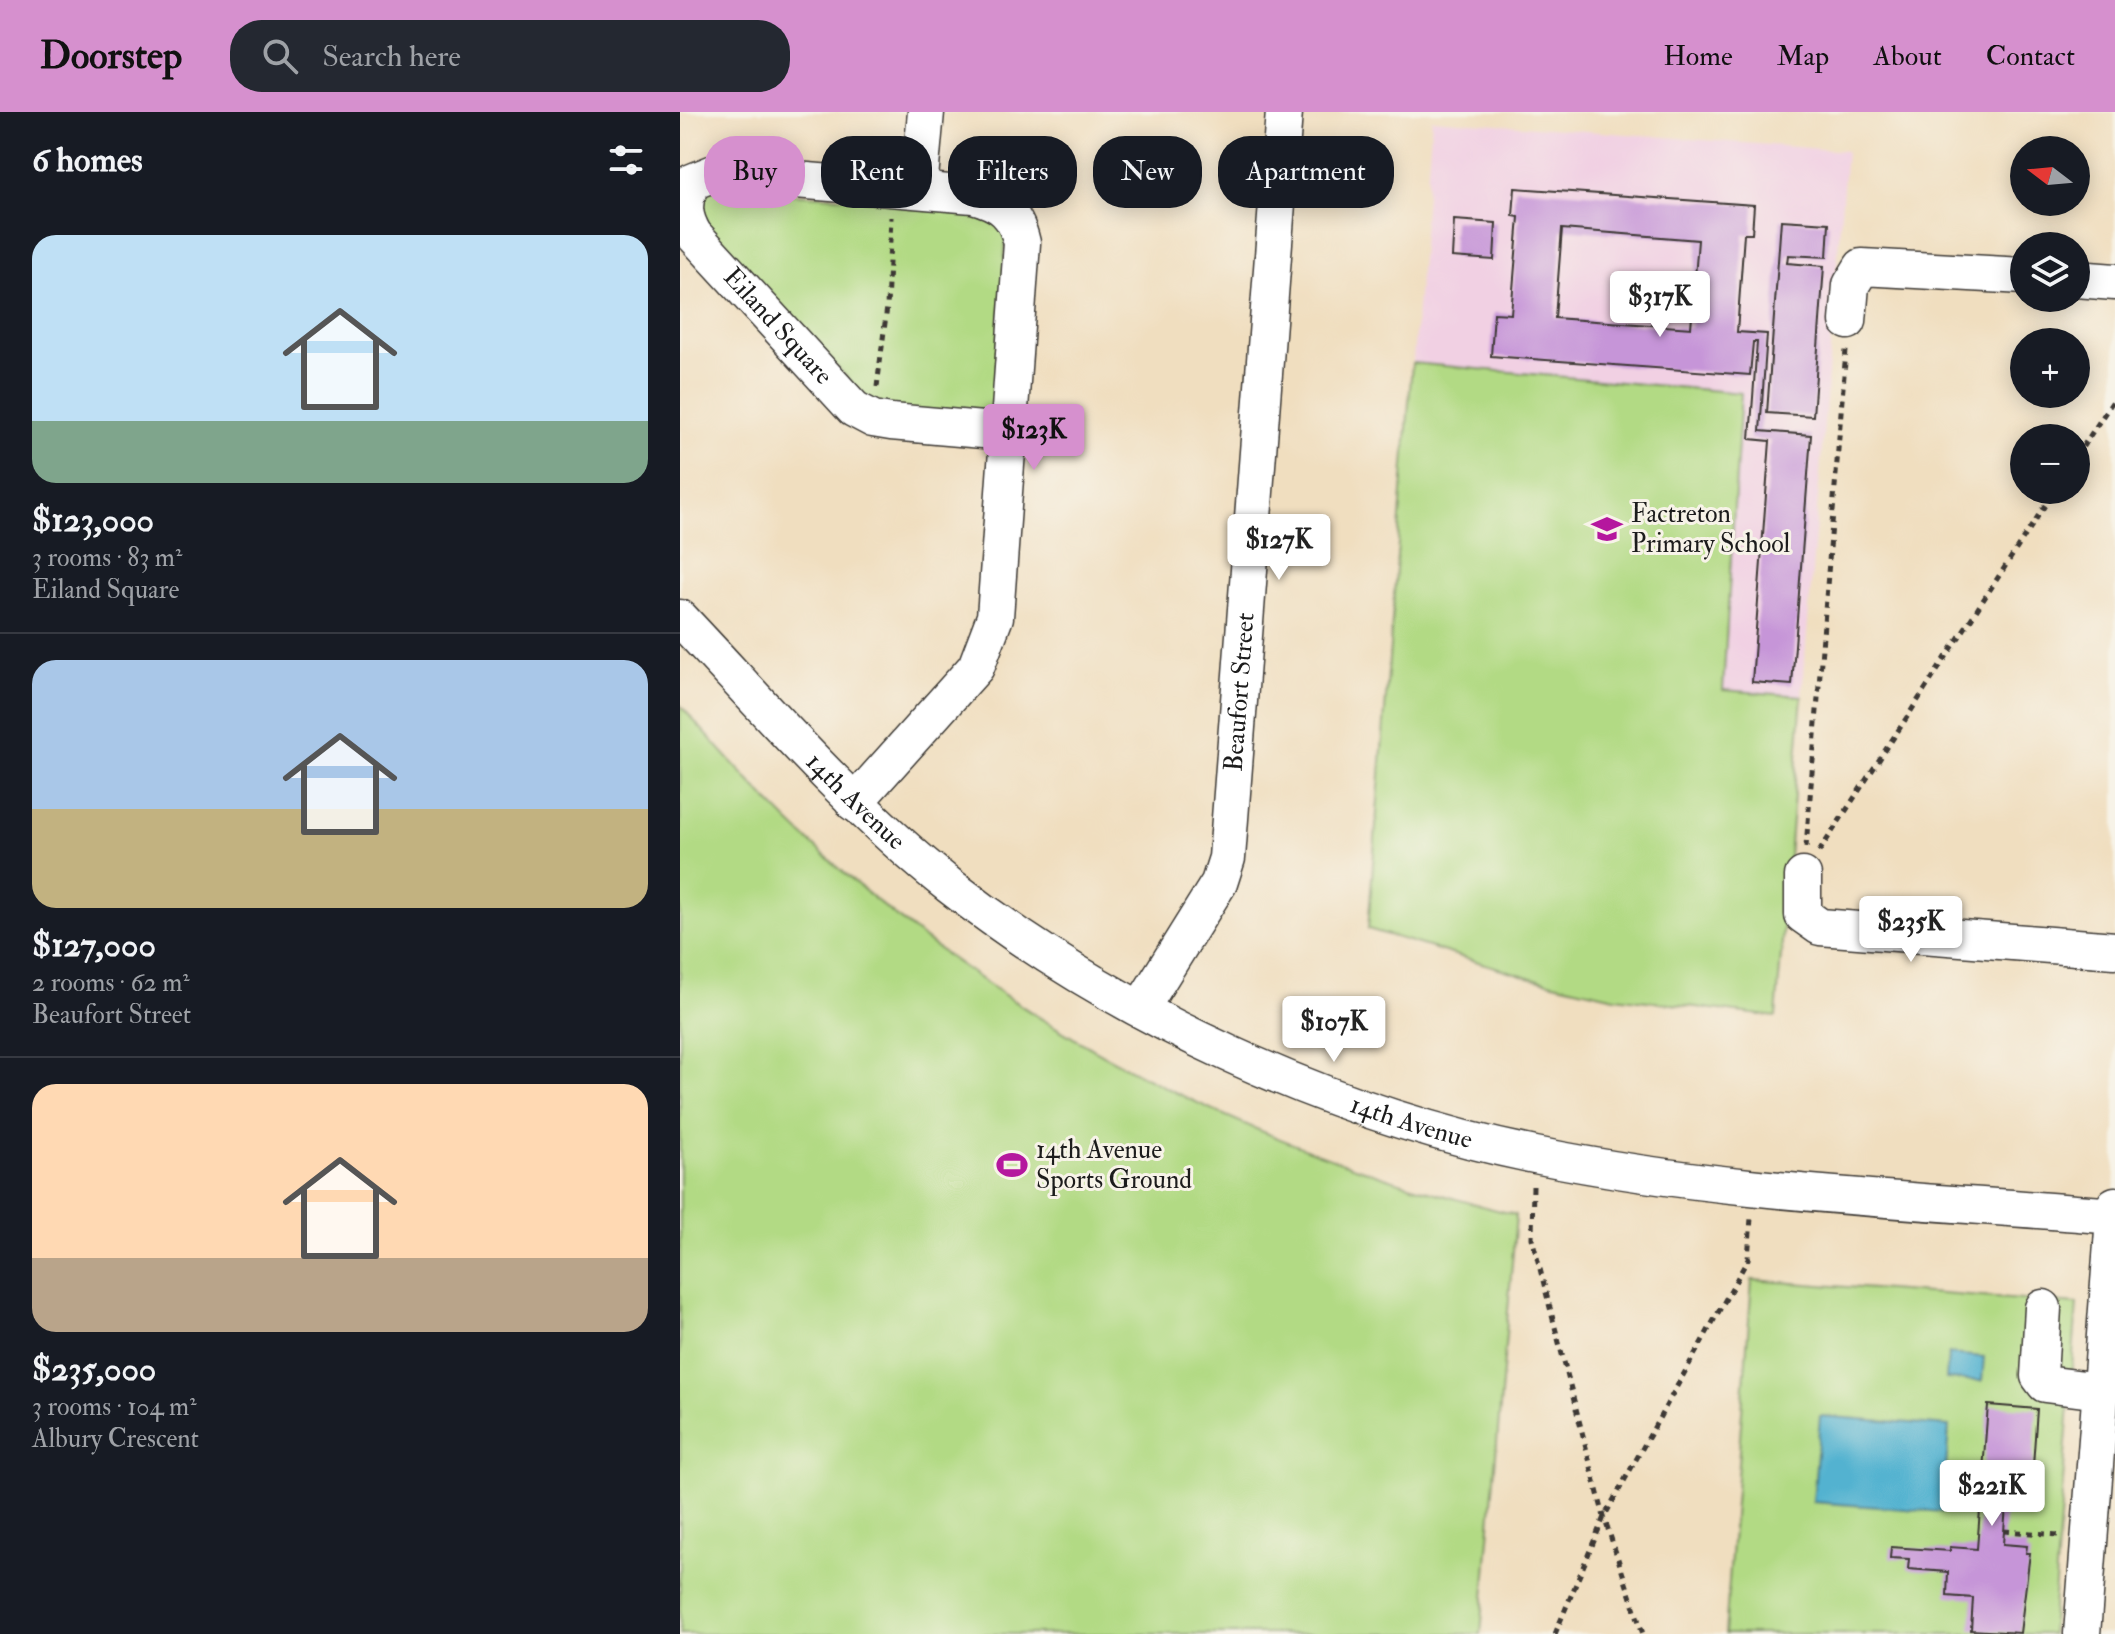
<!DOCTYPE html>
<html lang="en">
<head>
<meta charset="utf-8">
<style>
	:root { --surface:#171b24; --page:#242831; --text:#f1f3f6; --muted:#9ea1a6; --line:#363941; --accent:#d690ce }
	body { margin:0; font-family:"IM FELL Double Pica",serif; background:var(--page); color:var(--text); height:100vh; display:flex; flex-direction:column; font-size:30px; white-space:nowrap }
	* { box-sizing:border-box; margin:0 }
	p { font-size:26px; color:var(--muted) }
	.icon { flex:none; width:44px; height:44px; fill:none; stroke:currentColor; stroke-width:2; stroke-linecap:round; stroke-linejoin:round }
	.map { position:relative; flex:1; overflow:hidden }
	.sheet { display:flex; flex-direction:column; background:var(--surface); width:680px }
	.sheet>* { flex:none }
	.hud { position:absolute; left:24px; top:24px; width:760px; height:72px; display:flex; gap:16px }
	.needle { width:52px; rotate:286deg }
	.controls { position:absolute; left:1330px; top:24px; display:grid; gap:16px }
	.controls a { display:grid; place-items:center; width:80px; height:80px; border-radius:50%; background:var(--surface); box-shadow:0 4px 20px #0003; font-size:40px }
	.price { position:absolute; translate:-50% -68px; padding:0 18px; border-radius:8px; background:#fff; color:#222; font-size:26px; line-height:52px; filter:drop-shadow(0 2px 4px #0008) }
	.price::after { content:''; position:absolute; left:50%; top:48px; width:24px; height:18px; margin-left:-12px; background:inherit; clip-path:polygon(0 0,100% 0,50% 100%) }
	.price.active { background:var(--accent); color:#111 }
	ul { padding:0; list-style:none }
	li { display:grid; align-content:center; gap:16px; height:424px; padding:0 32px }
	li+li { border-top:2px solid var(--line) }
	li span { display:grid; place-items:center; height:248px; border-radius:24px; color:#555 }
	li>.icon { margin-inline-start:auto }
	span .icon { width:144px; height:144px; fill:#fffc; stroke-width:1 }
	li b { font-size:34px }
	h2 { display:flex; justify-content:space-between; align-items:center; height:96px; padding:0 32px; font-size:34px }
	.chip { padding:0 28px; border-radius:32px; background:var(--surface); box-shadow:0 4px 20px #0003; font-size:28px; line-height:72px }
	.chip.active { background:var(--accent); color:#111 }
	header { display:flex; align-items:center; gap:48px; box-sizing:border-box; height:112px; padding:0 40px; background:var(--accent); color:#111 }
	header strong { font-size:38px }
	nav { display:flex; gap:44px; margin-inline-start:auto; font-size:28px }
	.search { width:560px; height:72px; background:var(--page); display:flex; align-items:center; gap:20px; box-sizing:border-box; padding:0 28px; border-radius:32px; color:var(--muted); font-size:30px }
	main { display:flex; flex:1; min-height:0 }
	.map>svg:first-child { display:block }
	.built { fill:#f1d0e3 }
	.green { fill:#b2da84; stroke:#677b50; stroke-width:2 }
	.water { fill:#52b2d0; stroke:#376776; stroke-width:2 }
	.building { fill:#c695d8; fill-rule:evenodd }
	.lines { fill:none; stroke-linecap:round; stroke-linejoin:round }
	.minor-casing { stroke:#3c3934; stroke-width:39 }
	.path { stroke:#3c3934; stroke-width:5; stroke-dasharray:6 6; stroke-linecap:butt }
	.minor { stroke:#fff; stroke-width:36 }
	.labels { text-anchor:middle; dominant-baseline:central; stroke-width:6; stroke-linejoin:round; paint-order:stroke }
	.street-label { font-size:26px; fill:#1c1c1c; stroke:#f7f3e8 }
	.poi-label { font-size:26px; fill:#1c1c1c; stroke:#f7f3e8; text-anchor:start }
</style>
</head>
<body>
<header>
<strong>Doorstep</strong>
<div class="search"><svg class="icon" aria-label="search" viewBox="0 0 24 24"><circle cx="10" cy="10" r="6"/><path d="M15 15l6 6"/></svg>Search here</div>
<nav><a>Home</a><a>Map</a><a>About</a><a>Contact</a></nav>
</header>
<main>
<section class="sheet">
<h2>6 homes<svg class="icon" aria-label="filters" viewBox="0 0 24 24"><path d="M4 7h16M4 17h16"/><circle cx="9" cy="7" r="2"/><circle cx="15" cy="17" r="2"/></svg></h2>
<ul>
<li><span style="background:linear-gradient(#bfe0f5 75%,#7fa58c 0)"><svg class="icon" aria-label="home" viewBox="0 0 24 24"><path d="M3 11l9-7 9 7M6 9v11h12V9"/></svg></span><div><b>$123,000</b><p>3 rooms · 83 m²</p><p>Eiland Square</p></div></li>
<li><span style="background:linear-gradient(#a9c7e8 60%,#c2b280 0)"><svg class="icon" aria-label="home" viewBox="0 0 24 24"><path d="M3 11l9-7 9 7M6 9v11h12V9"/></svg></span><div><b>$127,000</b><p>2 rooms · 62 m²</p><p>Beaufort Street</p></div></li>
<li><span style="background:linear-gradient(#ffd9b3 70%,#b9a48a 0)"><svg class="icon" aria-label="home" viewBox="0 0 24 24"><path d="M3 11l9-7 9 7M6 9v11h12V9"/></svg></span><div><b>$235,000</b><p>3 rooms · 104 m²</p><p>Albury Crescent</p></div></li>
</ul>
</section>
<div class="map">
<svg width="1435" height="1522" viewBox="0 0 1435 1522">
	<rect width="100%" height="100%" fill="#f7f3e8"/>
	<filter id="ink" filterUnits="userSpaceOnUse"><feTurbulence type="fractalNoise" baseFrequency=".0125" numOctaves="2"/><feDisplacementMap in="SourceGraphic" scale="16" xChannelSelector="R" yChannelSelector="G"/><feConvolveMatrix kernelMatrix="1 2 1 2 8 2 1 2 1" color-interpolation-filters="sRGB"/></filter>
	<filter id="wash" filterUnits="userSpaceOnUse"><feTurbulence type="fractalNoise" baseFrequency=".006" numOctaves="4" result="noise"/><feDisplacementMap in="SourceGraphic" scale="32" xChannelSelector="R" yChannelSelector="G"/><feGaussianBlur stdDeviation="1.8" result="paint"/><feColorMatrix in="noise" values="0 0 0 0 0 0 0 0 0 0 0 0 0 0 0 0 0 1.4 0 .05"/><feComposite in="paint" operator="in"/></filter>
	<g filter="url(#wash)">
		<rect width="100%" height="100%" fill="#f0debf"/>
		<polygon class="built" points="752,7 1166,39 1096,905 935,885 852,866 688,817"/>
		<g class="green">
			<polygon points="29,77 293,93 327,114 313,298 304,304 201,301 21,114 19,88"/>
			<polygon points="732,251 1061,281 1043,578 1122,584 1096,905 935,885 852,866 688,817"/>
			<path d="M0,593C46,644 91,695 142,741C339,922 579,1039 836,1103L801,1522H0Z"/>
			<polygon points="1072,1168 1397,1192 1371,1522 1045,1522"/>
		</g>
		<g class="water">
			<polygon points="1268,1242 1304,1245 1302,1269 1266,1267"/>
			<polygon points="1140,1304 1269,1314 1263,1400 1133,1390"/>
		</g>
		<g id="blocks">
			<g class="building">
				<path d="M835,76L1074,93L1072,122H1064L1057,220L1087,222L1080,319L1131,323L1112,573L1072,570L1090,329L1070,327L1077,230H1073L1070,263L811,244L814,201L831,202L839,105L833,104ZM882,117L1018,128L1011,216L875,206Z"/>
				<polygon points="774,108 816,111 814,148 772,145"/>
				<polygon points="1101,108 1149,111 1147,145 1108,143 1107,151 1144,154 1133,304 1087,301"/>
				<polygon points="966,166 1004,169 1001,201 964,198"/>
				<polygon points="1308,1293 1357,1297 1350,1396 1326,1394 1323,1432 1347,1434 1346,1441 1350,1441 1340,1521 1291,1518 1293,1486 1267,1484 1268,1460 1228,1457 1229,1447 1210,1446 1211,1435 1270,1439 1270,1435 1297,1437"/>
			</g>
		</g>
	</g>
	<g filter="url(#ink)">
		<use href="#blocks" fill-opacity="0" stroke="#3c3934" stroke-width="2"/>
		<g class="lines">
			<g class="minor-casing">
				<g id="minor">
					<polyline points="239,77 246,0"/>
					<polyline points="1396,167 1435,170"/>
					<polyline points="1168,209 1171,173 1182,155 1344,164"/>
					<path id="s1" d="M0,506C87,598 170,695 270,774C434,902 652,1002 855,1043C1045,1082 1242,1088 1435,1104"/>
					<path id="s2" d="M174,691L296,555L315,505L342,131C335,101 322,91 293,83L34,61L12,70C2,91 3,104 14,123L174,297L193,307L211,310L326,320"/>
					<polyline points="1123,764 1123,803 1140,815 1435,838"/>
					<path id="s3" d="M461,896L539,771L547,746L604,0"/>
					<polyline points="1363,1196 1359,1264 1365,1272 1420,1279"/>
					<polyline points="1402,1522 1435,1093"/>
				</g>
			</g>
			<g class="path">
				<polyline points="197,275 207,195 211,105"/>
				<polyline points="1396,345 1435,286"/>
				<polyline points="1126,735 1166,238"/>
				<polyline points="1139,740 1375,378"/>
				<polyline points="853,1074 852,1126 924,1405 963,1522"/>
				<polyline points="1324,1419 1379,1423"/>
				<polyline points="875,1522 924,1405 1068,1147 1071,1106"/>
			</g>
			<use href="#minor" class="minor"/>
		</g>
	</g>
	<defs>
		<g id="school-bare" transform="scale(2.4)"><path d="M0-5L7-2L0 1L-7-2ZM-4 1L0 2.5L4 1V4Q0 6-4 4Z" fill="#b5179e" stroke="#f7f3e8" stroke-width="2.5" paint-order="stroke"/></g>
		<g id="stadium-bare" transform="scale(2.4)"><path d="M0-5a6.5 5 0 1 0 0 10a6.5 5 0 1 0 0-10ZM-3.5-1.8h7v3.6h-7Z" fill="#b5179e" stroke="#f7f3e8" stroke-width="2.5" paint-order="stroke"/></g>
	</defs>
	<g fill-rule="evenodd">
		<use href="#school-bare" x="927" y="417"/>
		<use href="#stadium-bare" x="332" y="1053"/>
	</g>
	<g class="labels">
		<g class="street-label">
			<text stroke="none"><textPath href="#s2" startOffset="1148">Eiland Square</textPath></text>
			<text stroke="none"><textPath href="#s3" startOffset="340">Beaufort Street</textPath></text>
			<text stroke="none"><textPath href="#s1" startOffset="254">14th Avenue</textPath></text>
			<text stroke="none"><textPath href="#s1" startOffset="902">14th Avenue</textPath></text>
		</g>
		<g class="poi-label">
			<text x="951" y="402">Factreton<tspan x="951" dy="30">Primary School</tspan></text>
			<text x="356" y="1038">14th Avenue<tspan x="356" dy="30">Sports Ground</tspan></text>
		</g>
	</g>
</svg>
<div class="controls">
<a><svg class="needle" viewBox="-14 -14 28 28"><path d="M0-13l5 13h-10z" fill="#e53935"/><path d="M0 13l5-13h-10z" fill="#9ea1a6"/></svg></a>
<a><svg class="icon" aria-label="layers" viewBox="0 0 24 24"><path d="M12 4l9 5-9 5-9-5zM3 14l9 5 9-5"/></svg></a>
<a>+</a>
<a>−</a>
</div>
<b class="price" style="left:980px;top:227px">$317K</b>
<b class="price active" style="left:354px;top:360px">$123K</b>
<b class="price" style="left:599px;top:470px">$127K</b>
<b class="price" style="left:1231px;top:852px">$235K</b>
<b class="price" style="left:654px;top:952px">$107K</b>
<b class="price" style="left:1312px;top:1416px">$221K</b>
<div class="hud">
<a class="chip active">Buy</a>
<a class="chip">Rent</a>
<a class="chip">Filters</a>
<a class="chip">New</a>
<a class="chip">Apartment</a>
</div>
</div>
</main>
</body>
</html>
